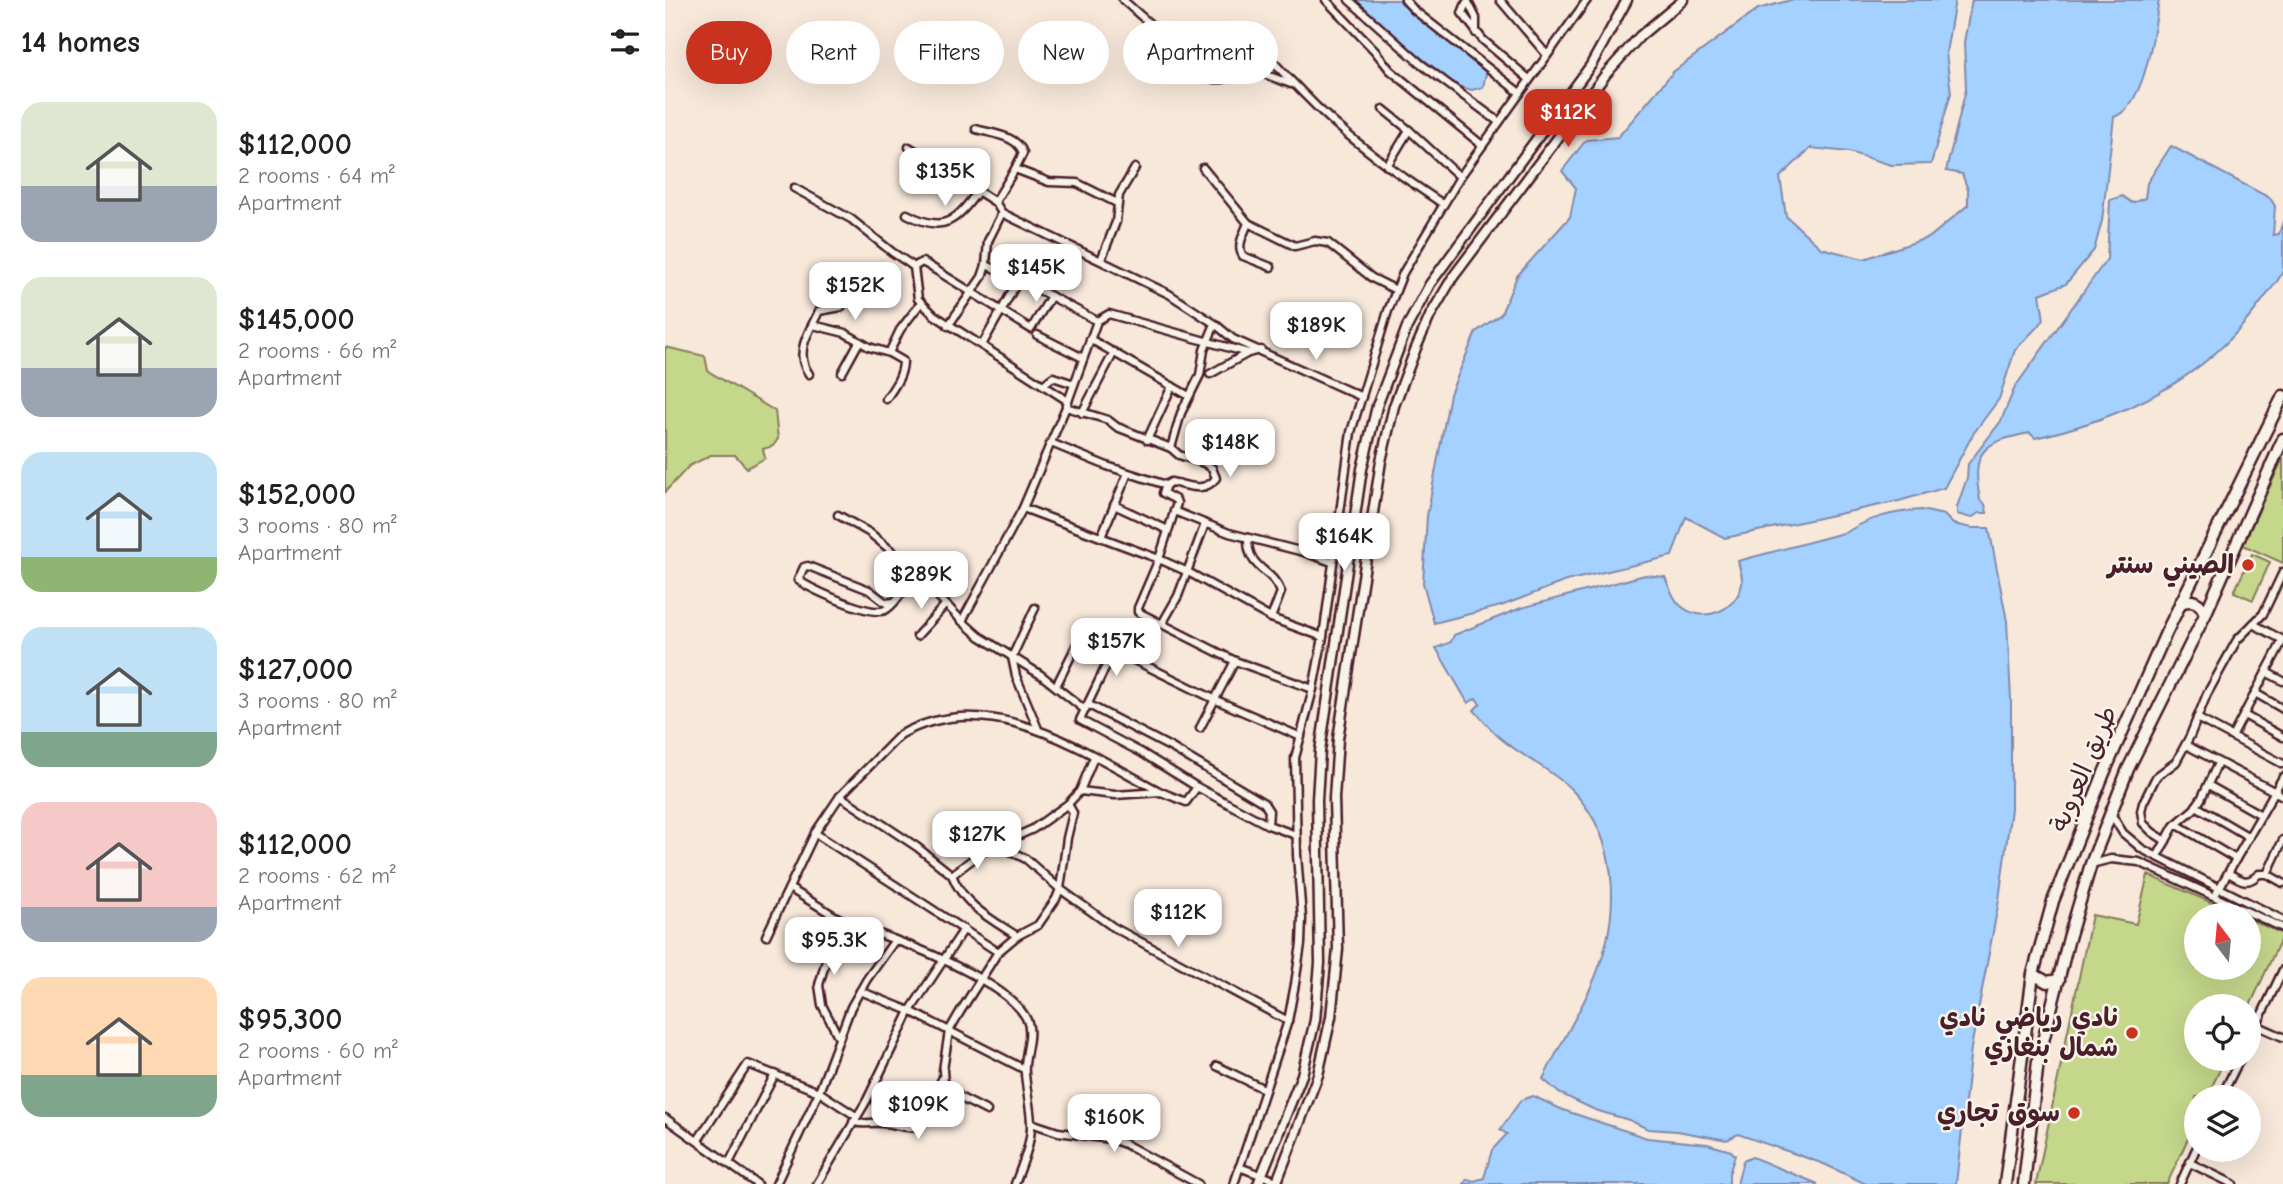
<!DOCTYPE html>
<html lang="en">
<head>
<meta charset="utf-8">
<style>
	:root { --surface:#fff; --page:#f2f2f2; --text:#222; --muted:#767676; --accent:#c8321e }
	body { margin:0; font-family:"Comic Neue","Playpen Sans Arabic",sans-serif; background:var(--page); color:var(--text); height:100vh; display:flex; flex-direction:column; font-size:26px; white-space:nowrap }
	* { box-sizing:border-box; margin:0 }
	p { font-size:23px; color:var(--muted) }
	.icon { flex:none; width:38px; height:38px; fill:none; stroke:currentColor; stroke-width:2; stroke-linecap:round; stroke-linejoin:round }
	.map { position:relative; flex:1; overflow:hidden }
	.sheet { display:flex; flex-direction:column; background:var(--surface); width:665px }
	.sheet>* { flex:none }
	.guide { position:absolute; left:21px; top:21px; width:665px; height:63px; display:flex; gap:14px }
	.needle { width:46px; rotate:344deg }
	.controls { position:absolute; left:1519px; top:903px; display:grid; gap:14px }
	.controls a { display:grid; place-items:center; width:77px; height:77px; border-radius:50%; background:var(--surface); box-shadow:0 7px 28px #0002; font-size:35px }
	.price { position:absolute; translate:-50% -60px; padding:0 16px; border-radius:14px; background:#fff; color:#222; font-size:23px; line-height:46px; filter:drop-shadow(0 2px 4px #0008) }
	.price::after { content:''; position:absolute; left:50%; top:42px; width:21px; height:16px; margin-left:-10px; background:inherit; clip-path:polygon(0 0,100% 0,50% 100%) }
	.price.active { background:var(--accent); color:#fff }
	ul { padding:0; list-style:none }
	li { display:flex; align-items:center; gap:21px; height:175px; padding:0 21px }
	li span { display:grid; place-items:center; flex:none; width:196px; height:140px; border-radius:21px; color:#555 }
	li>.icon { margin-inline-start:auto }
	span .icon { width:84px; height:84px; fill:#fffc; stroke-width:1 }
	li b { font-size:30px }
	h2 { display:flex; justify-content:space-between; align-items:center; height:84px; padding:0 21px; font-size:30px }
	.pill { padding:0 24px; border-radius:32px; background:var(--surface); box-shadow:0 7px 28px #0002; font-size:24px; line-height:63px }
	.pill.active { background:var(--accent); color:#fff }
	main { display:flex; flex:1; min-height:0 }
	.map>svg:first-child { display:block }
	.green { fill:#c4d78b; stroke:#877b5b; stroke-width:2 }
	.water { fill:#a4d1ff; stroke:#808aaa; stroke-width:2 }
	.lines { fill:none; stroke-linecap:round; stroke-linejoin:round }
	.minor-casing { stroke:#4a1f2b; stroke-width:11 }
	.major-casing { stroke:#4a1f2b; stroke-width:13 }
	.highway-casing { stroke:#4a1f2b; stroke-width:15 }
	.minor { stroke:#f7f3e8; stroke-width:6 }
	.major { stroke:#f7f3e8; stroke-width:8 }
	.highway { stroke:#f7f3e8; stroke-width:10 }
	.poi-dot { fill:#c8321e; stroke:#f7f3e8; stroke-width:2.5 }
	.labels { text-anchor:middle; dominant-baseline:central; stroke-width:5; stroke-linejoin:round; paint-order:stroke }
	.poi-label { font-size:26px; font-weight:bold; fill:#4a1f2b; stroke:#f7f3e8; text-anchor:end }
	.street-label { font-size:26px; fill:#4a1f2b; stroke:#f7f3e8 }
</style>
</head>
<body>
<main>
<section class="sheet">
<h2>14 homes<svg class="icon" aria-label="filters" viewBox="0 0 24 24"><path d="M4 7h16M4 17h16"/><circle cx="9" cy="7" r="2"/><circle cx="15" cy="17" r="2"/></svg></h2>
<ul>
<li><span style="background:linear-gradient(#dfe7d0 60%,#9aa5b1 0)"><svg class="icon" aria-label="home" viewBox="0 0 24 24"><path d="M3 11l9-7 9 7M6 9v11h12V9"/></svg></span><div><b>$112,000</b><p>2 rooms · 64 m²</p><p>Apartment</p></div></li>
<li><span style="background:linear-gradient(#dfe7d0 65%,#9aa5b1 0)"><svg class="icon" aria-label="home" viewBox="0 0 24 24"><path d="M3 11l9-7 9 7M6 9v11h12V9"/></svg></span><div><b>$145,000</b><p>2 rooms · 66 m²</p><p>Apartment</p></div></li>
<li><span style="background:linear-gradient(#bfe0f5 75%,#8fb573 0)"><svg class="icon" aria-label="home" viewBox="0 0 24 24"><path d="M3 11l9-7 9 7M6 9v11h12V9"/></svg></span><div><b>$152,000</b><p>3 rooms · 80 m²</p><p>Apartment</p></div></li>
<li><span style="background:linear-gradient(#bfe0f5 75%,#7fa58c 0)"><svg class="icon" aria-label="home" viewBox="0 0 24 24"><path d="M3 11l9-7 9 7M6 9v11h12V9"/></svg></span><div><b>$127,000</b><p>3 rooms · 80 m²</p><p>Apartment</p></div></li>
<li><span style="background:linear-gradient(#f6c9c9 75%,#9aa5b1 0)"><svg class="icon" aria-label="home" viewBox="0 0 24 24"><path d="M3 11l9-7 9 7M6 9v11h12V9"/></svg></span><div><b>$112,000</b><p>2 rooms · 62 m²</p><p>Apartment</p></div></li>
<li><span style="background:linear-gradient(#ffd9b3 70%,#7fa58c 0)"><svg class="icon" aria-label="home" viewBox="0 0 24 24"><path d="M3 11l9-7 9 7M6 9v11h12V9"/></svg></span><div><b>$95,300</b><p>2 rooms · 60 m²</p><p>Apartment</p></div></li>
</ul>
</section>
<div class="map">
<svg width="1618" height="1184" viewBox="0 0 1618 1184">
	<rect width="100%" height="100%" fill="#f7e8da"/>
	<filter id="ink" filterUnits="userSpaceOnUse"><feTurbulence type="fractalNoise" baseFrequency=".0143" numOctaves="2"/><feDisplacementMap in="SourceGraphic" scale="14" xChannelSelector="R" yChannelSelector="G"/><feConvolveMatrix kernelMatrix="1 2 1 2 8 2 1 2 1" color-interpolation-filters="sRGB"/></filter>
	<g filter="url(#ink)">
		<g class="green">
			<polygon points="0,347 40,356 43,371 110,411 113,439 108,446 98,449 100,458 82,468 70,455 46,455 24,466 0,492"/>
			<polygon points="1618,458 1618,563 1578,545"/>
			<polygon points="1587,554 1605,562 1588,600 1569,592"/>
			<polygon points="1483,875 1575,915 1531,915 1531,968 1584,968 1584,919 1618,934 1584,1008 1531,1006 1531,1059 1560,1059 1542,1097 1531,1097 1531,1121 1502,1184 1371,1184 1427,915 1471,924"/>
		</g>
		<g class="water">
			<polygon points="689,0 735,0 817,66 821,74 818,87 807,90 792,86 724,32"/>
			<path d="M1126,0H1290L1281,53L1286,93L1266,164L1226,165L1184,152L1146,148L1115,177L1121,216L1156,248L1199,259L1265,237L1303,205V190L1297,174L1281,171L1301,89L1299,42L1307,0H1494C1489,30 1481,106 1449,117L1437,221L1429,250L1401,284L1375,294L1379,320L1350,350L1334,399L1308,434L1279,488L1234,501L1060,538L1021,517L1007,556L901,581L836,606L769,623L758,583L762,516L785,394L811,332L836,314L852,276L905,217L911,188L897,171L921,140L953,137L1008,72L1093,9Z"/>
			<path d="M1506,146L1605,198L1610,206L1608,235L1614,234L1618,221V271L1613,280C1596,302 1579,327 1558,346C1505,396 1439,422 1370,438L1365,433C1317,442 1306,451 1315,500L1320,504L1322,513H1314L1306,518L1292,514V507L1302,478L1303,464L1336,421L1350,387L1442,259L1445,200L1457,196L1467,203L1480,198L1482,183Z"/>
			<path d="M1256,510L1279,515L1288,524L1307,528H1324L1342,621L1346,700V809L1334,900L1306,1048L1291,1184H1201L1159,1164L1073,1134L1062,1140L1012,1131L983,1129L964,1120L930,1110L894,1093L878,1079C893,1049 910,1020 925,989C955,925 959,844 907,790C886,769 857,757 834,737C825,729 817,719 809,710L815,704L811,698L803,703L771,648L786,642L789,635L856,608L980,575L1000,577C1004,586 1008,600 1016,606C1038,625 1073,610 1077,583C1078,576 1074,567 1073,561L1182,532C1205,517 1229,512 1256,510Z"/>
			<polygon points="868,1096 898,1110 982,1138 1042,1144 1066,1151 1070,1155 1064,1174 1064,1184 799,1184 802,1179 809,1181 819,1178 827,1150 842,1134 835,1130 856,1100"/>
			<polygon points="1087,1157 1153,1184 1072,1184 1078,1161"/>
		</g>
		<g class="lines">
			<g class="minor-casing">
				<g id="minor">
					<polyline points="458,0 503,40 525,55 548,79 558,79 591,71 626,84"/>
					<polyline points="661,0 710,51 725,70 817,145"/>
					<polyline points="684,0 756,64 834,122"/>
					<polyline points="740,0 749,10 855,93"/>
					<polyline points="835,0 882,55"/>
					<polyline points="811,33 811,18 803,2 801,3 797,13 818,40 864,79"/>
					<path d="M593,37C605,62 618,72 637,92C679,136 727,170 778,204"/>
					<polyline points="718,109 744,130 795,177"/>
					<path d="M311,129C327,134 352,135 358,153L350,169"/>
					<polyline points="244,147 330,202 337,213 504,294 550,324 568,339 697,397"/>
					<polyline points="722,166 744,130"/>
					<polyline points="538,168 583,223 630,246 650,241 663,243 707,278 731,290"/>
					<polyline points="129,188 186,219 227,252 245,264 249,267 253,299 269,315 403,401"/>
					<polyline points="330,202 350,169 384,182 412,183 452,203"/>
					<path d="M242,214C279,234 291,221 313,191"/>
					<path d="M583,223C579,234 571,246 578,256L606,267"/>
					<polyline points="436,260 451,222 454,195 470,168"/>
					<polyline points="321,265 354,279 432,321"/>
					<polyline points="249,267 257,262 261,264 366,329 386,296"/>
					<polyline points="148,325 180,333 204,347 224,353"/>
					<polyline points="283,326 317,277 321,265 323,241 337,213"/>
					<polyline points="372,335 418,358"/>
					<polyline points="425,339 524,396"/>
					<polyline points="317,345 354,279"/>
					<polyline points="177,373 194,342"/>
					<path d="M144,374C128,352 145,331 154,311L176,307"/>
					<polyline points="545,374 583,353"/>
					<polyline points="379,384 388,377 409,384"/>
					<path d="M221,399C229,387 238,376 238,361L224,353L235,330L255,304"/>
					<polyline points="417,413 449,352"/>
					<polyline points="482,440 507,386"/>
					<path d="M386,443L442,466L501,485L506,482C523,485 539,494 551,478L547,468L539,463L514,455L506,448L452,427L443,420L401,407"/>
					<polyline points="506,448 516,413 535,375 539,350 550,324"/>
					<polyline points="501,485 498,493 511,500 512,503 494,559 473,608 473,612 570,661 648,689"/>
					<polyline points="449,505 503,530"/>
					<polyline points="358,508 494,559 523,572 606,618 658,637"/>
					<polyline points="509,511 564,533 639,552 667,562"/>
					<polyline points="173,515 205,533 241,563 297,621"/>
					<polyline points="436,537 463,473"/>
					<path d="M583,538C582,570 607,568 616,592L606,618"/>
					<path d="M228,602L221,603L204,590L143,566L139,567L133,580C146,589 205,617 220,610C234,603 234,587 257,579"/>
					<polyline points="370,608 347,657 351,676 373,729"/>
					<polyline points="497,624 513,596 540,524"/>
					<polyline points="1588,624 1618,640"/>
					<polyline points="252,636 280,605"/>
					<polyline points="453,641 415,720 477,753 532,787"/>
					<polyline points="449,650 551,700 636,737"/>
					<polyline points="1601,672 1618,681"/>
					<polyline points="391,686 418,632"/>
					<polyline points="1590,693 1618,709"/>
					<polyline points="424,705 507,748 599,803 604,811 603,825"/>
					<polyline points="420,710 376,675 314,636 297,621 358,508 401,407 432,321 444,314 583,353 596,350"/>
					<polyline points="1579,715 1618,737"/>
					<polyline points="1532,718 1618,764"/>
					<polyline points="535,728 570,661"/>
					<polyline points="1567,737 1618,640"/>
					<polyline points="1521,745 1618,796"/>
					<polyline points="1543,785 1596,815"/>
					<polyline points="415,791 450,795 496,792 521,802 532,787 603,825 631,835"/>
					<polyline points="175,796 252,847 287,875 317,852 368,829 403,804 415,791 429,757"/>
					<polyline points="1531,806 1584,837"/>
					<polyline points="1445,812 1458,833 1477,849 1618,920"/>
					<polyline points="1511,824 1571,859"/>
					<polyline points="150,833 333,952"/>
					<polyline points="1501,841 1487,832 1478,823 1476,811 1478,803 1491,777 1511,762 1525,736 1542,694 1572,640 1598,614 1618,572"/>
					<polyline points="332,844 361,859 395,889 448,927 623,1021"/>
					<polyline points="1492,857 1509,826 1529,809 1536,799 1553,763"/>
					<polyline points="1426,864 1446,859 1474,862 1618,928"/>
					<path d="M1563,873C1577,880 1581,886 1594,874H1602L1618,840"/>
					<polyline points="1602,874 1618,883"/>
					<path d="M287,875C299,906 326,919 352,936"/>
					<polyline points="124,888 173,918 230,940"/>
					<polyline points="1552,892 1618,777"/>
					<polyline points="173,918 154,985 157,1005 174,1038"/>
					<path d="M101,936L150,833L175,796L235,735C324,684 418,751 496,792"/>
					<polyline points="195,991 245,1011 359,1069"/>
					<polyline points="1591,1025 1618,1037"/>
					<polyline points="1584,1041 1618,970"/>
					<polyline points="552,1066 599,1089"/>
					<polyline points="1556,1097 1575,1059"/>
					<polyline points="322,1111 298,1099 279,1085 278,1070 284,1031 295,1012 333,952 352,936 373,925 391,899 395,889 402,838 408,813 403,804"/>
					<path d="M191,1116L154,1092L186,1007L202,979L230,940C264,952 347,987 362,1020C369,1035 358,1057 360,1073C361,1089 365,1105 366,1122C367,1142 357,1165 350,1184"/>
					<polyline points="0,1118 92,1184"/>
					<path d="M188,1122C198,1125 206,1122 217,1123C229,1123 239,1129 251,1127L263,1110L277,1079"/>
					<polyline points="366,1123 393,1132 446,1139 460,1144 533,1184"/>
					<polyline points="33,1140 83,1064 154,1092 111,1184"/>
					<polyline points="64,1163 110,1074"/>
					<polyline points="1525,1163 1568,1184"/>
					<polyline points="574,1167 612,1181"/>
					<polyline points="152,1184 202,1100 245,1011 299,929"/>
					<polyline points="569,1184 623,1021 630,984 636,944 637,918 632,855 630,758 648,689 658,637 686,432 723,311 738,273 795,177 922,0"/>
					<polyline points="1515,1184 1531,1149"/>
				</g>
			</g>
			<g class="major-casing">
				<g id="major">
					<polyline points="593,1184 637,1075 650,1020 655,963 652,800 655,751 697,469 712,406 742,327 765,284 926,65 962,0"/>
					<polyline points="611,1184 653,1075 666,1017 673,949 669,798 673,739 716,461 729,406 751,348 765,316 788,277 941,74 975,36 1018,0"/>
				</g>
			</g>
			<g class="highway-casing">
				<g id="highway">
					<path d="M1515,603C1527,598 1537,602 1540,615"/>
					<polyline points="1368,974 1382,982 1394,980"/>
					<polyline points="1340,1184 1368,974 1388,901 1439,773 1501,633 1618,396"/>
					<polyline points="1359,1184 1373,1061 1404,938 1426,864 1463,769 1540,615 1618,439"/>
				</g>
			</g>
			<use href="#minor" class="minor"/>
			<use href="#major" class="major"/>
			<use href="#highway" class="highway"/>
		</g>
	</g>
	<g class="poi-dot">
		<circle cx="1583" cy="565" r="7"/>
		<circle cx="1467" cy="1033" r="7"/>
		<circle cx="1409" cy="1113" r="7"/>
	</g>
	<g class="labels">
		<g class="poi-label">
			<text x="1569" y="565">الصيني سنتر</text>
			<text x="1453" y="1018">نادي رياضي نادي<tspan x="1453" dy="30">شمال بنغازي</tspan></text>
			<text x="1395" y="1113">سوق تجاري</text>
		</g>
		<g class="street-label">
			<text transform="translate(1419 769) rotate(-67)">طريق العروبة</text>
		</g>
	</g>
</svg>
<div class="controls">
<a><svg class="needle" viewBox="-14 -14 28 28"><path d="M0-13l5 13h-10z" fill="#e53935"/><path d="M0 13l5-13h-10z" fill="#767676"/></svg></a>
<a><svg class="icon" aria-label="locate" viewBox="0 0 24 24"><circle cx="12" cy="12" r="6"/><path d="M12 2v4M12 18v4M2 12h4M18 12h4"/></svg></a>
<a><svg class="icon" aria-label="layers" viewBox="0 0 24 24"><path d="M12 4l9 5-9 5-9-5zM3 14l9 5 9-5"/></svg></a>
</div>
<b class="price active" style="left:903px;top:149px">$112K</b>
<b class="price" style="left:280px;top:208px">$135K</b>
<b class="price" style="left:371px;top:304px">$145K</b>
<b class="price" style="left:190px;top:322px">$152K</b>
<b class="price" style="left:651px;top:362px">$189K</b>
<b class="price" style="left:565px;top:479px">$148K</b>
<b class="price" style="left:679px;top:573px">$164K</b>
<b class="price" style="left:256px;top:611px">$289K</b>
<b class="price" style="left:451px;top:678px">$157K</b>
<b class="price" style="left:312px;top:871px">$127K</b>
<b class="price" style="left:513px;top:949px">$112K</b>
<b class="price" style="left:169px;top:977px">$95.3K</b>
<b class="price" style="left:253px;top:1141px">$109K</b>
<b class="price" style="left:449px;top:1154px">$160K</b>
<div class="guide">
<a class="pill active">Buy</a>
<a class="pill">Rent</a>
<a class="pill">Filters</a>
<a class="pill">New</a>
<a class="pill">Apartment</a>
</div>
</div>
</main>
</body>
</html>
